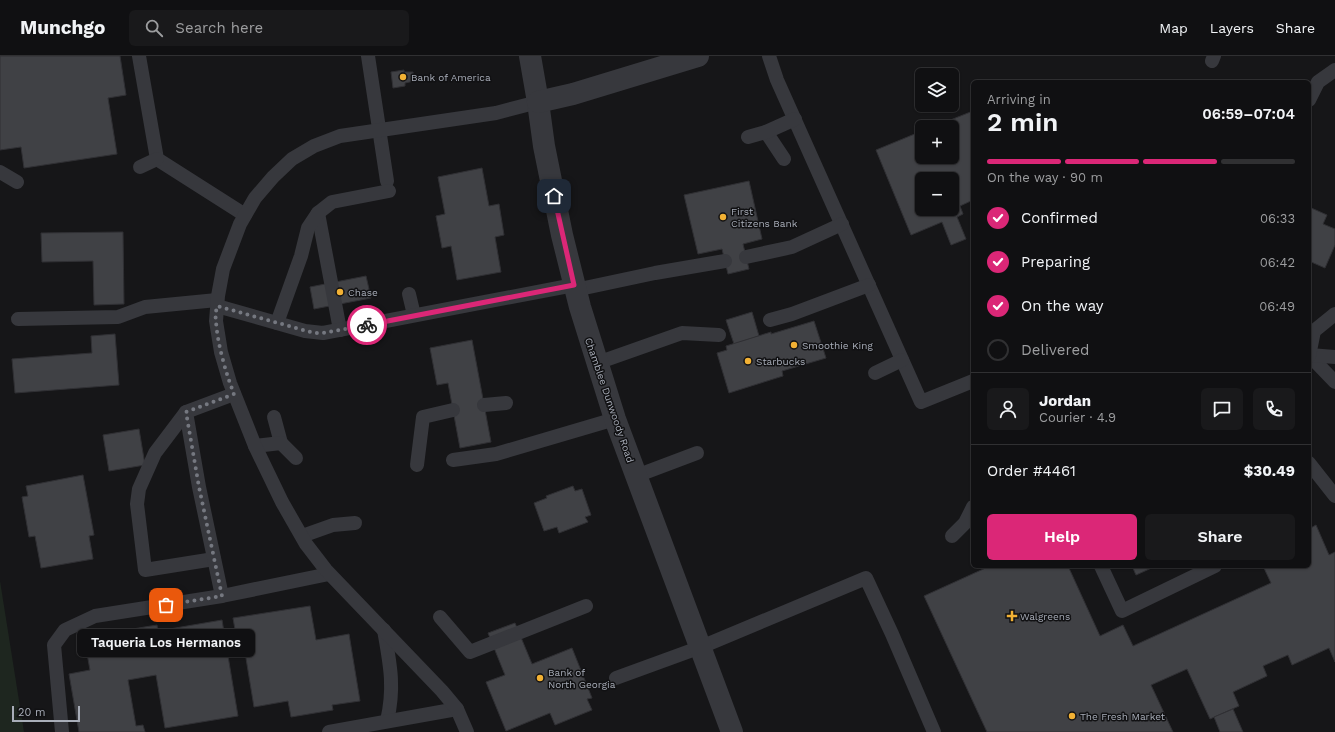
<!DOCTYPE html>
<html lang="en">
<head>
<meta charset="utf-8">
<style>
	:root { --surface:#101012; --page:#19191b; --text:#f1f3f6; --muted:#9c9d9f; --line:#303032; --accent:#db2777 }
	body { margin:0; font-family:"Work Sans",sans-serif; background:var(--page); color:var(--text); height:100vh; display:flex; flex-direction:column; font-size:15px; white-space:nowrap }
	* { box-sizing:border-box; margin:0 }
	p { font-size:13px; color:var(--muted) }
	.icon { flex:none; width:22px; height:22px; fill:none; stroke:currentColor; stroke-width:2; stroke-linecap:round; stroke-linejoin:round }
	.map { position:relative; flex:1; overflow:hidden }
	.drawer { position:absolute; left:971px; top:24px; width:340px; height:488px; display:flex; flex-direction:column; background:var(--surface); border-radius:6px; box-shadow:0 1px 3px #0004,0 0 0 1px var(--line) }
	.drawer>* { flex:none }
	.buttons { position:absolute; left:915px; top:12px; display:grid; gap:8px }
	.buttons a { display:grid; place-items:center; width:44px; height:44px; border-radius:6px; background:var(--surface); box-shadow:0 1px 3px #0004,0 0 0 1px var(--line); font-size:20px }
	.scale { position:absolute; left:12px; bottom:10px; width:68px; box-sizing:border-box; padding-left:4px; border:2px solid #a8adb8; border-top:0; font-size:11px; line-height:14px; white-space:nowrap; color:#a8adb8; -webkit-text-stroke:3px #111113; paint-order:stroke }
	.pin { position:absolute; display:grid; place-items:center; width:34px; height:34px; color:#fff; margin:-17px; border-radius:8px; box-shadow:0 2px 6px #0006 }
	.courier { position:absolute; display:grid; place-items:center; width:40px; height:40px; margin:-20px; border:3px solid #db2777; border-radius:50%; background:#fff; color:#222; box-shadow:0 1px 5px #0007 }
	.bubble { position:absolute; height:28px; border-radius:6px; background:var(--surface); box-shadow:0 1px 3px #0004,0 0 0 1px var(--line); font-size:13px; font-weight:600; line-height:28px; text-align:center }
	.headline em { font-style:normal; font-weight:600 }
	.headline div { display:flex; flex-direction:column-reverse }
	.headline { display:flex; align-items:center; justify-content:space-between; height:68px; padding:0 16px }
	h1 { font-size:26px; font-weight:600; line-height:30px }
	.bar { display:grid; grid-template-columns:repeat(4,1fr); gap:6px 4px; align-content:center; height:48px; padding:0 16px }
	.bar i { height:5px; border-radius:3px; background:var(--line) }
	.bar .active { background:var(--accent) }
	.bar p { grid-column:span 4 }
	.line { display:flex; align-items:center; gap:10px; padding:0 16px; border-top:1px solid var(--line) }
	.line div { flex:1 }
	.round { display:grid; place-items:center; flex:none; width:42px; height:42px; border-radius:6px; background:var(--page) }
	ol { padding:0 16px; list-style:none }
	li { display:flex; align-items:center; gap:12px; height:44px }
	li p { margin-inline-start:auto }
	li .icon { padding:4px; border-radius:50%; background:var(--accent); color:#fff; stroke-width:4 }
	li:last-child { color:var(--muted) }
	li i { width:22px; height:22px; border:2px solid var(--line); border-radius:50% }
	.action { display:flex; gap:8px; margin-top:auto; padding:8px 16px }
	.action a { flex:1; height:46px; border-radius:6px; background:var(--accent); color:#fff; font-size:16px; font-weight:600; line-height:46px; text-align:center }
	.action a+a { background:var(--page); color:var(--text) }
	header { display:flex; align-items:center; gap:24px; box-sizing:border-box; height:56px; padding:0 20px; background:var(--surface); border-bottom:1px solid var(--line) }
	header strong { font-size:19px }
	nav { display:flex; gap:22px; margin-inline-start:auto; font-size:14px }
	.search { width:280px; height:36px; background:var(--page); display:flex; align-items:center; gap:10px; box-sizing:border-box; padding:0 14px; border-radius:6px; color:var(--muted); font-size:15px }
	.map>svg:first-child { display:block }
	.green { fill:#1e261f }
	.building { fill:#404145; stroke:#303034; fill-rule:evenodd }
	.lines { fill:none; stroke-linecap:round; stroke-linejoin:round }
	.service { stroke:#37383d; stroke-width:14 }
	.tertiary { stroke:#37383d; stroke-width:22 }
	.done { stroke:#757880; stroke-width:4; stroke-dasharray:0 7.2 }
	.route { stroke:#db2777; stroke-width:5 }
	.poi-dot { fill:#f2b134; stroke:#111113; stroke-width:1.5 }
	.labels { text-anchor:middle; stroke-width:3; stroke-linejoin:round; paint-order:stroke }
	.poi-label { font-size:10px; fill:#a8adb8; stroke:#111113; text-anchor:start }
	.street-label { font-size:10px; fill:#a8adb8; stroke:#111113 }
</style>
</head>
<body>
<header>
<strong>Munchgo</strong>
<div class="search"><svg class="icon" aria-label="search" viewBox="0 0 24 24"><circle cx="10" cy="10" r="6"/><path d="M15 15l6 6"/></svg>Search here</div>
<nav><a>Map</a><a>Layers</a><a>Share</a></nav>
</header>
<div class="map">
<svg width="1335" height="676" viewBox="0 0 1335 676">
	<rect width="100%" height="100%" fill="#161618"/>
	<polygon class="green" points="0,525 24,676 0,676"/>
	<g class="building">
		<polygon points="0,0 120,0 126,39 108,42 117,98 24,112 21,91 0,94"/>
		<polygon points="404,14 404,16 413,16 414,25 405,27 405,30 393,32 391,16"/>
		<path d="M973,55V144L960,150L963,158L957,161L966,183L951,189L942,166L911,179L876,94L922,75V101H952V71H933ZM922,123H952V153H922Z"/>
		<polygon points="482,112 489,150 499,148 504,179 495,181 501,216 457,224 451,190 442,192 436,160 445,158 438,121"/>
		<polygon points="749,125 762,183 743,188 749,213 728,218 722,193 698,198 684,139"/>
		<polygon points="1309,151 1327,159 1323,168 1335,173 1335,189 1325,212 1309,205"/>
		<polygon points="123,176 124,248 94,249 93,205 42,206 41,177"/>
		<polygon points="366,220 371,242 314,253 310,231"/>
		<polygon points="752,256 759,280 734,288 726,264"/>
		<polygon points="814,265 826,302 782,315 783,320 729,337 717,297 727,294 726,290 771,276 771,278"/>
		<polygon points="115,278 119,329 15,337 12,303 92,297 91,280"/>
		<polygon points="472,284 491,386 460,392 448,327 437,329 430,292"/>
		<polygon points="139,373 145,409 109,415 103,379"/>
		<polygon points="83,419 94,479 89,480 93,503 41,512 35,480 29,481 22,441 28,440 26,430"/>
		<polygon points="573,430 575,435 582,433 591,459 585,461 588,466 559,477 557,471 544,475 534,447 547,442 546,440"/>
		<polygon points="1316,469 1329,499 1335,496 1335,606 1329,592 1292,609 1288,599 1263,610 1267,620 1233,636 1239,650 1210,663 1187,613 1151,629 1173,676 987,676 924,540 990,510 1068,510 1100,580 1123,569 1133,590 1271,527 1263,510 1309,510 1309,473"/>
		<polygon points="1132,510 1156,510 1136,519"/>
		<polygon points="310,550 316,584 349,578 360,645 332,649 333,654 291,661 288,645 254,651 243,584 237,585 233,562"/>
		<polygon points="222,564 238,660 165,672 156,619 128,624 136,670 143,669 145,676 79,676 69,618 90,614 84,581 157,569 158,575"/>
		<polygon points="515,567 532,608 572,592 592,642 587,643 592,654 555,669 550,657 506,675 486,626 505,619 488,577"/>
		<polygon points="1233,653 1243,676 1220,676 1214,661"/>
	</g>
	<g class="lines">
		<g class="service">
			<polyline points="139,0 157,103 245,159"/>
			<polyline points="368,0 387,125"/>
			<polyline points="769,0 777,24 921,346 973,325"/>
			<polyline points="1212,5 1214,0"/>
			<polyline points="1309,44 1318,26 1335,14"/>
			<polyline points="766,76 784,103"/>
			<polyline points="748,81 766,76 795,63"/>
			<polyline points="140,111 157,103"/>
			<polyline points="0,116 17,126"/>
			<polyline points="318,157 340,274"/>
			<polyline points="746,201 792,191 842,168"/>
			<polyline points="575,234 655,217 725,205"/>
			<polyline points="409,238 414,259"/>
			<polyline points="217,250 305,275 323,277 574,229"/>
			<polyline points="18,263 118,261 145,251 217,244"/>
			<polyline points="770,264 792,258 869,229"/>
			<polyline points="277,267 301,200 308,172 318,157 332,146 389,135"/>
			<polyline points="1309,299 1335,326"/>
			<polyline points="1310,299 1335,301"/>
			<polyline points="1309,300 1314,275 1335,258"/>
			<polyline points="597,307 682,277 719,279"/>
			<polyline points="875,317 902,304"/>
			<polyline points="484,349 506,347"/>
			<polyline points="186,356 155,397 139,433 137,448 145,514 214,503"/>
			<polyline points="274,361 281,387"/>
			<polyline points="255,390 281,387 296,402"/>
			<polyline points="453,404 496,398 615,363"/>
			<polyline points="1309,407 1335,440"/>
			<polyline points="417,409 423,361 453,354"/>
			<polyline points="636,420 697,397"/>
			<polyline points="302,480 333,469 355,467"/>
			<polyline points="952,480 965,467 973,451"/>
			<polyline points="1101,510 1122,555 1215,510"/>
			<polyline points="222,540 199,431 186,356 234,338"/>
			<polyline points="440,561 470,596 586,550"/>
			<path d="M384,574C390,608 395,631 387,665"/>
			<polyline points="616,622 701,591 866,522 892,578 934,676"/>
			<polyline points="62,676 54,589 65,574 95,560 222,540 329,518"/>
			<polyline points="329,676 457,653"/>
			<polyline points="467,676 457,653 442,635 326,514 306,488 282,446 255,390 230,327 221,296 216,265 218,240 223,213 240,168 255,142 273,121 292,103 314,90 340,80 496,57 538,46"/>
		</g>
		<g class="tertiary">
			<polyline points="530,0 538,46 544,90 562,179 580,251 615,363 732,676"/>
			<polyline points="538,46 573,38 698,0"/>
		</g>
	</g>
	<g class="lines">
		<path class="done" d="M166,549L222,540L199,431L186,356L234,338C226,318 217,286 216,265C215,260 216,255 217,250L314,277H323L367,269"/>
		<polyline class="route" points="367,269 574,229 554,140"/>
	</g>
	<g class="poi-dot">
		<circle cx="403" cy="21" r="4"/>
		<circle cx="723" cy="161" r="4"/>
		<circle cx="340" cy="236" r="4"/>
		<circle cx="794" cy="289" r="4"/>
		<circle cx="748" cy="305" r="4"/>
		<path d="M1010 554h4v4h4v4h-4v4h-4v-4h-4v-4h4z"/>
		<circle cx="540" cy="622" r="4"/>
		<circle cx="1072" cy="660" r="4"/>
	</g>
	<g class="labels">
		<g class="poi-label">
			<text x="411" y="25">Bank of America</text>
			<text x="731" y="159">First<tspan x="731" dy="12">Citizens Bank</tspan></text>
			<text x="348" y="240">Chase</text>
			<text x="802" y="293">Smoothie King</text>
			<text x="756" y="309">Starbucks</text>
			<text x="1020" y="564">Walgreens</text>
			<text x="548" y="620">Bank of<tspan x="548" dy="12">North Georgia</tspan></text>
			<text x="1080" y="664">The Fresh Market</text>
		</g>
		<g class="street-label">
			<text transform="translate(610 344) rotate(71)" y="4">Chamblee Dunwoody Road</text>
		</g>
	</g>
</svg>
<div class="buttons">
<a><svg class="icon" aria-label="layers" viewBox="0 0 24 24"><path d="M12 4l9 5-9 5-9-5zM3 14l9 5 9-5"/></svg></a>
<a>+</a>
<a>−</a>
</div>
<div class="scale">20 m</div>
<div class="pin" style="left:166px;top:549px;background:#ea580c"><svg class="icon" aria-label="bag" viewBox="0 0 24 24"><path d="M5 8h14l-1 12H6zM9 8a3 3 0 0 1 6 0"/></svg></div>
<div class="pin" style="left:554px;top:140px;background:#1f2937"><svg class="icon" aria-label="home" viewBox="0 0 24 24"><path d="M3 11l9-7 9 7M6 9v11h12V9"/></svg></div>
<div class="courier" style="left:367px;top:269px"><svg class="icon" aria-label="bike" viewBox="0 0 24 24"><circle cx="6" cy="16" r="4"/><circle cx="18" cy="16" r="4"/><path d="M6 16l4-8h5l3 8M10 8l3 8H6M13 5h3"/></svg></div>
<div class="bubble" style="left:77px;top:573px;width:178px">Taqueria Los Hermanos</div>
<section class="drawer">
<div class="headline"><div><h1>2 min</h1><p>Arriving in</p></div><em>06:59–07:04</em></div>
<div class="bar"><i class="active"></i><i class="active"></i><i class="active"></i><i></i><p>On the way · 90 m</p></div>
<ol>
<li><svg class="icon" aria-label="check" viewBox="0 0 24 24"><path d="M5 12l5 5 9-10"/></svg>Confirmed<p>06:33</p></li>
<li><svg class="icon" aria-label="check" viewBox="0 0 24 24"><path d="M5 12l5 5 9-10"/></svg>Preparing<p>06:42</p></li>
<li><svg class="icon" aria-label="check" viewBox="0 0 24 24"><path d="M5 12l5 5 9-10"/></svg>On the way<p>06:49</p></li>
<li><i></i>Delivered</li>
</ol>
<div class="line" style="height:72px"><a class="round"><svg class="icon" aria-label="person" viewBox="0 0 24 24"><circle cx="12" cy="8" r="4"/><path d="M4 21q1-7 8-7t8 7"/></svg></a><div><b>Jordan</b><p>Courier · 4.9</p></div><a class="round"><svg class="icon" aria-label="chat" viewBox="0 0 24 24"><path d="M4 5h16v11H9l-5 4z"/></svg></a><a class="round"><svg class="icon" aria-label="phone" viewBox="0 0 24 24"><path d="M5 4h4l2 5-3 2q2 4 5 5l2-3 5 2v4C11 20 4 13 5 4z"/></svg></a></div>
<div class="line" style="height:52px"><div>Order #4461</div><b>$30.49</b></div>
<div class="action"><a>Help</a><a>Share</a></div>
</section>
</div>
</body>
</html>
